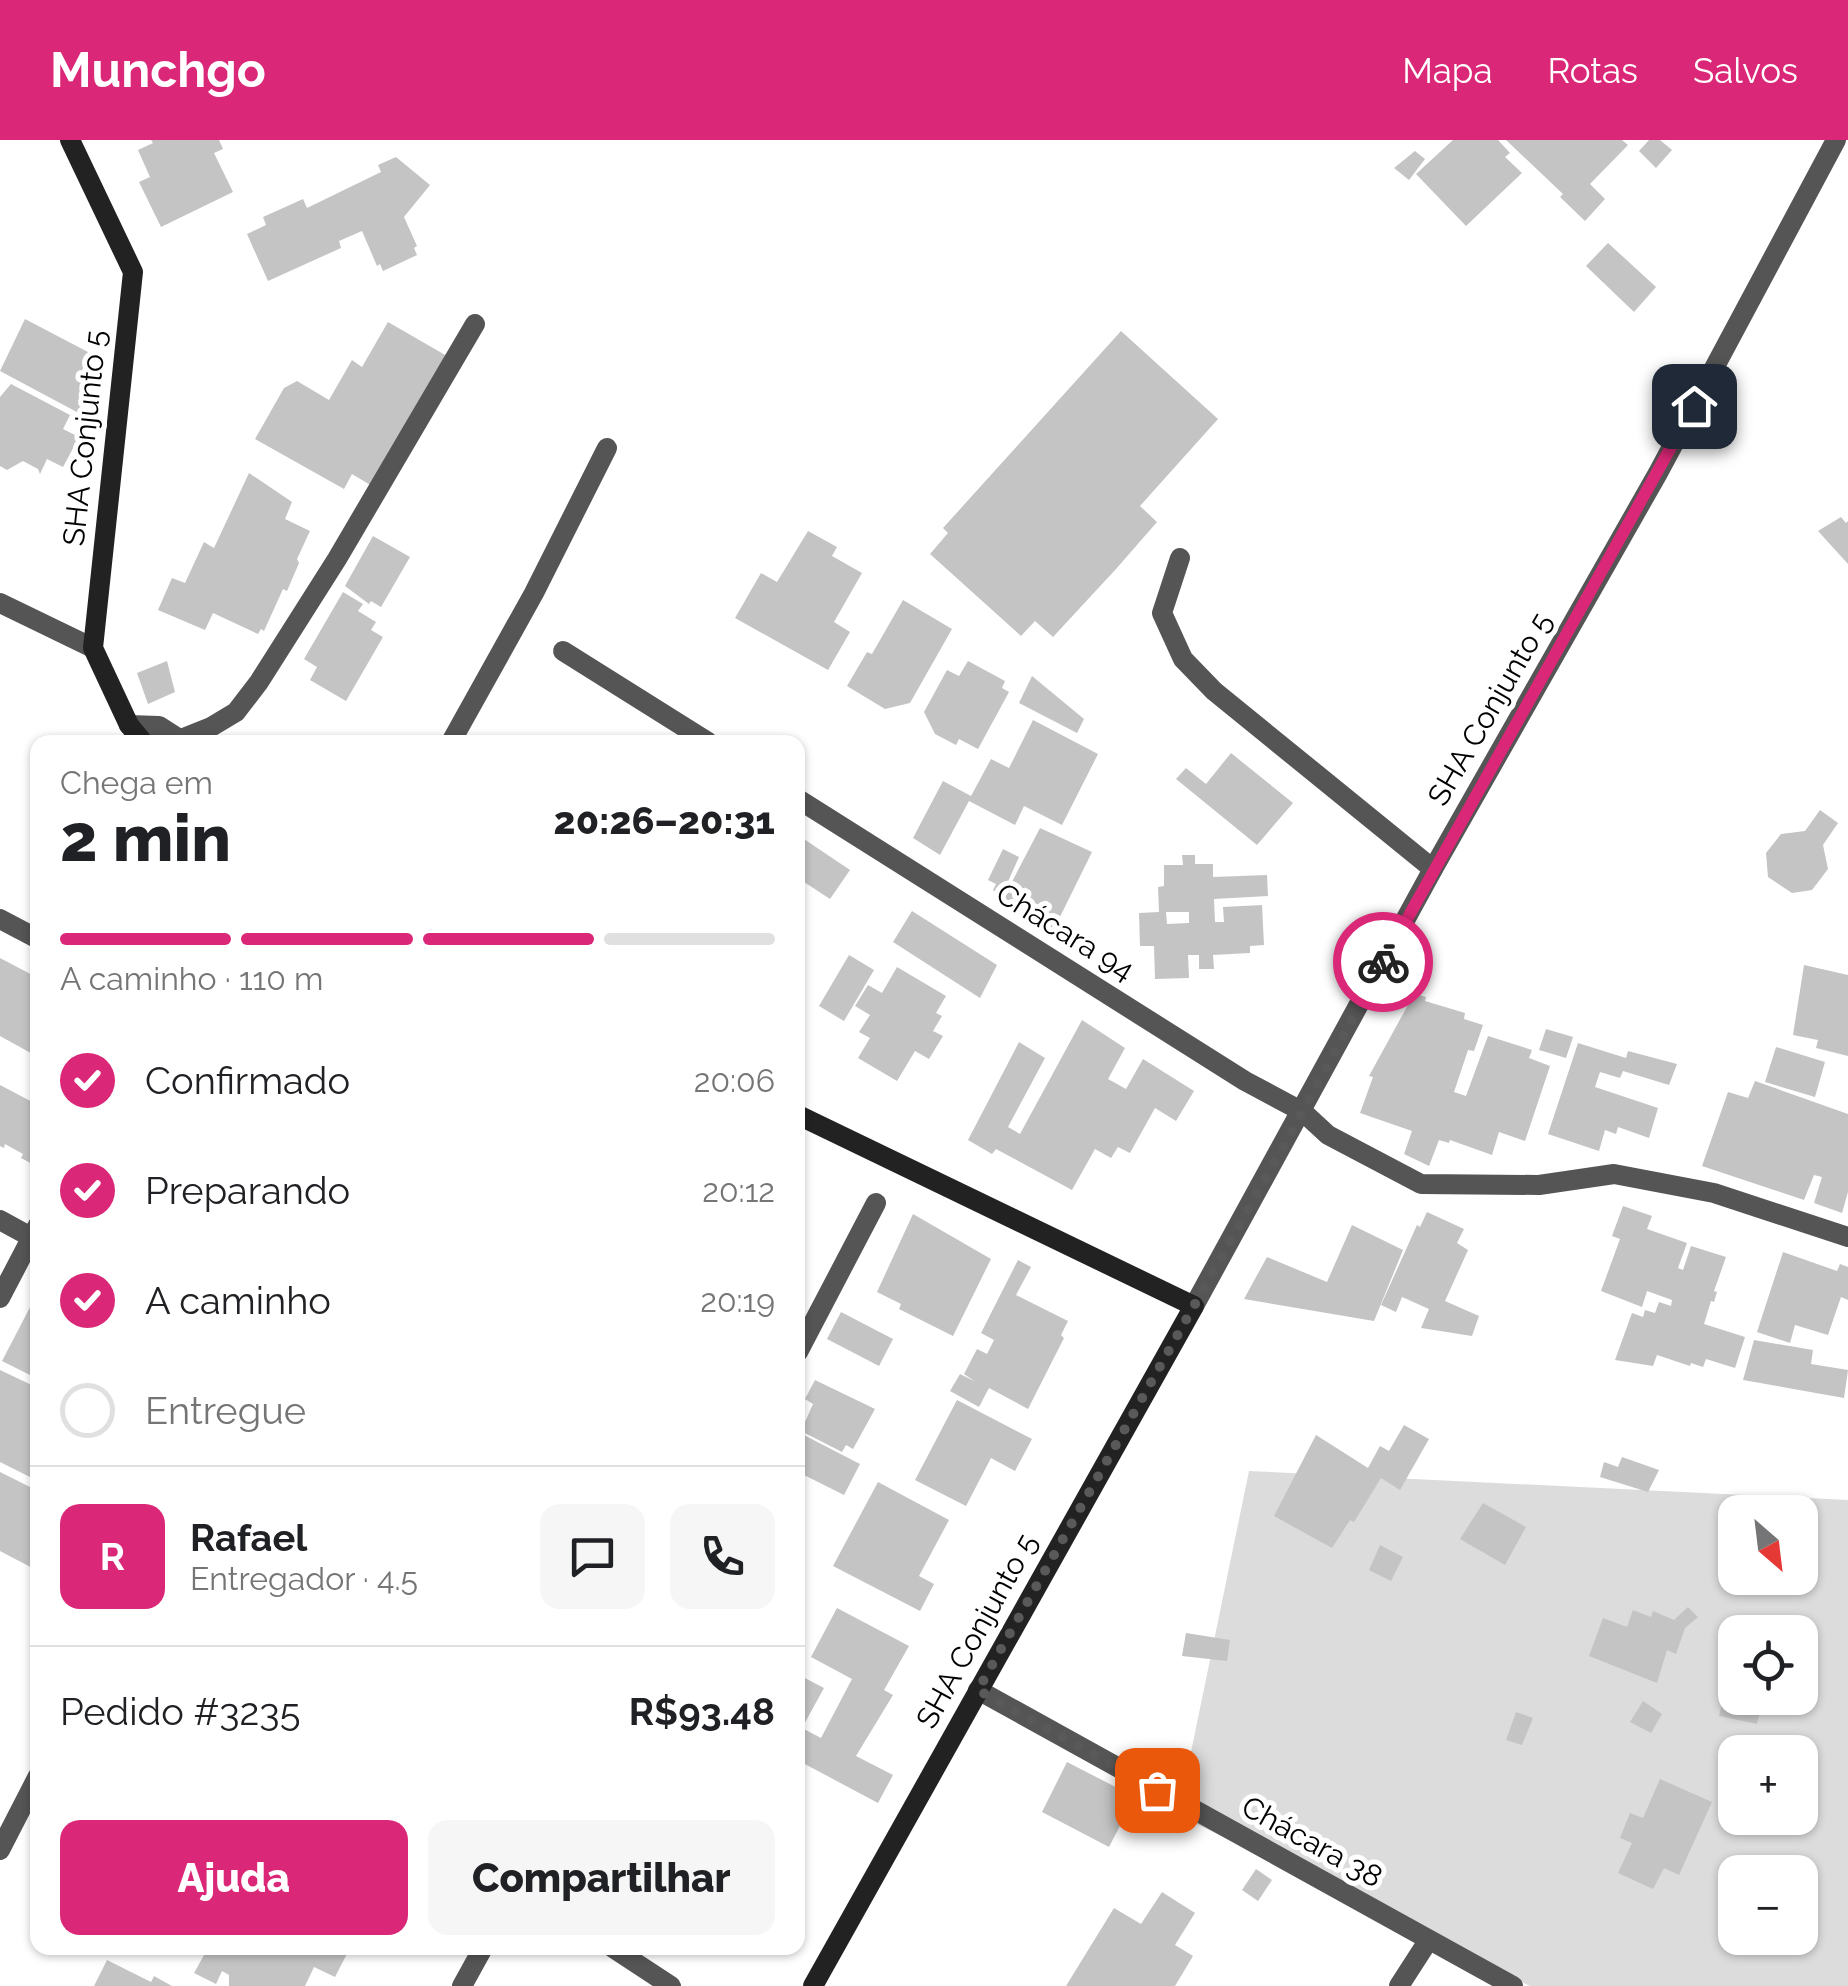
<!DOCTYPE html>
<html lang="pt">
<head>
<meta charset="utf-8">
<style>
	:root { --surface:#fff; --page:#f6f6f6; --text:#202124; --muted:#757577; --line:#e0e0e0; --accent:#db2777 }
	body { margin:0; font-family:Raleway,sans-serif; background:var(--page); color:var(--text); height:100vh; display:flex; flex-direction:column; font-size:38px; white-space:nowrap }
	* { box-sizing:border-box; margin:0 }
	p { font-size:32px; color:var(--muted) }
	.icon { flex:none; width:55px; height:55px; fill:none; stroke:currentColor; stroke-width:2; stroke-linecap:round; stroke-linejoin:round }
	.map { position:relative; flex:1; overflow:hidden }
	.details { position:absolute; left:30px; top:595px; width:775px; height:1220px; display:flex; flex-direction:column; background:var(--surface); border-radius:20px; box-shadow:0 2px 8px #0004 }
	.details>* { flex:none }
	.needle { width:65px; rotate:152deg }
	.controls { position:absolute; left:1718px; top:1355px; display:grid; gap:20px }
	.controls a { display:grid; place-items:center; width:100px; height:100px; border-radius:20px; background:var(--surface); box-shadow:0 2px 8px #0004; font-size:50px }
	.pin { position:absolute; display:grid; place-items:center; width:85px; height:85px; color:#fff; margin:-42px; border-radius:20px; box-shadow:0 5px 15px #0006 }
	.courier { position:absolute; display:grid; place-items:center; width:100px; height:100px; margin:-50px; border:8px solid #db2777; border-radius:50%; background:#fff; color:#222; box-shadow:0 2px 12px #0007 }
	.overview em { font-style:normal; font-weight:800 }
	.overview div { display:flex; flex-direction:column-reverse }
	.overview { display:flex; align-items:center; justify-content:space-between; height:170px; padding:0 30px }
	h1 { font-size:65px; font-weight:800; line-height:75px }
	.bar { display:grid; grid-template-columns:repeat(4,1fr); gap:15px 10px; align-content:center; height:120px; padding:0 30px }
	.bar i { height:12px; border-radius:8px; background:var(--line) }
	.bar .current { background:var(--accent) }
	.bar p { grid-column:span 4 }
	.line { display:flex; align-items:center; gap:25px; padding:0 30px; border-top:2px solid var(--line) }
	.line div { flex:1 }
	.round { display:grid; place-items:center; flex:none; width:105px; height:105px; border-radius:20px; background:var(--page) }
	ol { padding:0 30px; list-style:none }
	li { display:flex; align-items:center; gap:30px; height:110px }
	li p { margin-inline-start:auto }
	li .icon { padding:10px; border-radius:50%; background:var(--accent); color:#fff; stroke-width:4 }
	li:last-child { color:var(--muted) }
	li i { width:55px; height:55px; border:5px solid var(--line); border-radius:50% }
	.cta { display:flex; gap:20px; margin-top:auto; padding:20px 30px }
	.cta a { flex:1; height:115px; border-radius:20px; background:var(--accent); color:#fff; font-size:40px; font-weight:800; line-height:115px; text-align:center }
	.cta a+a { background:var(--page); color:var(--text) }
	header { display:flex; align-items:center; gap:60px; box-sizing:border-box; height:140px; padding:0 50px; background:var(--accent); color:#fff }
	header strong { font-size:48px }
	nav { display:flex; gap:55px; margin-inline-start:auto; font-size:35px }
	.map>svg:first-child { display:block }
	.green { fill:#dcdcdc; fill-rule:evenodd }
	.building { fill:#c4c4c4; fill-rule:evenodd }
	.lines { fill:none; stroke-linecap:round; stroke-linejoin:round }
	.street { stroke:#555; stroke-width:20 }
	.secondary { stroke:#222; stroke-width:20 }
	.done { stroke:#595959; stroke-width:10; stroke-dasharray:0 18 }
	.route { stroke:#db2777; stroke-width:12 }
	.labels { text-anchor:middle; stroke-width:10; stroke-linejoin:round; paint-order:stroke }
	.street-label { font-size:30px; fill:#000; stroke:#fff }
</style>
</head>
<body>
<header>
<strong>Munchgo</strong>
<nav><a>Mapa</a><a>Rotas</a><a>Salvos</a></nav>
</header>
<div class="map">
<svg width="1848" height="1846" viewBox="0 0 1848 1846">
	<rect width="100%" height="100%" fill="#fff"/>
	<path class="green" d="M1249,1331L1848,1360V1846H1530L1178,1675ZM1735,1372H1800V1438H1735ZM1735,1492H1800V1558H1735ZM1735,1612H1800V1678H1735ZM1735,1732H1800V1798H1735Z"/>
	<g class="building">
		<polygon points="151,0 219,0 223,9 214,13 233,52 161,87 139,42 150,37 138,10 153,3"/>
		<polygon points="1453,0 1498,0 1510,13 1505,17 1522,33 1466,86 1416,34"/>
		<polygon points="1506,0 1622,0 1628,5 1590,44 1605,59 1585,81 1560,57 1563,54"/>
		<polygon points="1649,0 1660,0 1672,10 1656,28 1639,11"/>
		<polygon points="1415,11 1425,19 1409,40 1394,28"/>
		<polygon points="396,17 430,45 404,77 417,106 414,108 417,115 383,131 380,124 377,126 362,91 339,101 341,108 268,141 247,94 266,85 263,77 303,59 307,68 381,32 378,25"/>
		<polygon points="1608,103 1656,147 1634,172 1586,126"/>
		<polygon points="25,179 88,212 87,249 91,250 88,278 0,231"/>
		<polygon points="388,182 447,216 372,346 352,334 344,349 255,299 284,248 297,241 329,260 352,220 362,227"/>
		<polygon points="1121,191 1218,279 1140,366 1157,382 1116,429 1053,497 1035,481 1021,496 930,414 948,393 943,388"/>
		<polygon points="11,244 70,275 63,289 79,297 63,327 47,319 40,334 38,329 23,321 7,330 0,326 0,257"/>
		<polygon points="249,333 292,362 285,379 310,391 297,419 299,423 287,451 283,449 264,491 261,489 258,494 213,473 205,490 158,470 172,438 185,443 204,402 214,408"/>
		<polygon points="1841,377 1846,383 1848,381 1848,424 1818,391"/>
		<polygon points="808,391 837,407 832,416 862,433 834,482 850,492 828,530 735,478 761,433 777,442"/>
		<polygon points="373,396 410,417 381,467 371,461 369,464 345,446"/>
		<polygon points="343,452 363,464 358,471 376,482 371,490 383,497 346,561 310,540 317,527 304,519"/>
		<polygon points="903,460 952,489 910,563 885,569 847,546 867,512 872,514"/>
		<polygon points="167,521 175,552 148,564 137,533"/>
		<polygon points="968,521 1005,541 1002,548 1009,552 978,609 959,599 956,605 935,594 924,572 947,530 959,536"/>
		<polygon points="1032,536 1084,579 1077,593 1019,563"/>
		<polygon points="1033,580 1098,614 1062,685 1024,666 1015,685 969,661 940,715 913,698 943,641 971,656 991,619 1009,628"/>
		<polygon points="1231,613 1293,663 1257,705 1176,639 1186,628 1206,644"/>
		<polygon points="1820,670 1838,683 1823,705 1828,729 1812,750 1792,753 1768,737 1766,713 1781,694 1805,691"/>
		<polygon points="1040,688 1092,712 1053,791 1003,759"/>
		<polygon points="798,695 850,730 830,759 798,738"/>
		<polygon points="1003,709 1019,717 1001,757 993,750 996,744 988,740"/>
		<path d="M1182,715H1195V724H1213V737L1267,735L1268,756L1214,759L1215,782H1224L1223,767L1262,765L1264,805L1250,806V813L1213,815L1214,829H1199V815H1188L1189,838L1155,839L1154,806H1140L1139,773L1159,772L1158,747L1164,746V725H1183ZM1166,772H1189V783L1167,784Z"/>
		<polygon points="912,771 997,825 980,858 893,802"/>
		<polygon points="849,815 874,830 844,881 819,866"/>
		<polygon points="0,818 38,838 38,917 0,896"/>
		<polygon points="1804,825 1848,835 1848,916 1816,908 1818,900 1793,895"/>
		<polygon points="897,827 946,856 936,873 942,876 933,891 943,896 929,919 915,911 897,941 858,918 870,898 859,892 870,875 855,866 868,845 882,853"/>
		<polygon points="1414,854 1426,857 1425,861 1465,873 1464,879 1483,885 1474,911 1468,910 1454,952 1466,956 1488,896 1532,910 1529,918 1550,926 1525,1001 1499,992 1492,1015 1450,1000 1449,1003 1439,1000 1429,1026 1404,1014 1412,991 1360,973 1373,937 1369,936"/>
		<polygon points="1082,880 1125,908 1108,939 1126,949 1143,919 1194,951 1176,981 1155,968 1130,1013 1118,1007 1111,1018 1095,1009 1072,1050 996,1009 992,1014 968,1000 1019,902 1045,918 1008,987 1020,994"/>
		<polygon points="1546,889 1573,897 1566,918 1539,910"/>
		<polygon points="1578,903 1626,918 1628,911 1677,924 1669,945 1623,931 1620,938 1600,932 1595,947 1658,968 1649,998 1618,987 1616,994 1605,990 1599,1011 1548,994"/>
		<polygon points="1776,907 1825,922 1815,957 1765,942"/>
		<polygon points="1755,941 1848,974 1848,1052 1842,1073 1814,1063 1822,1037 1814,1035 1804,1060 1702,1026 1728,952 1748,958"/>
		<polygon points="0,945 38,965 38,1027 21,1018 23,1014 5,1004 4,1008 0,1006"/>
		<polygon points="1623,1066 1652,1076 1647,1089 1687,1103 1678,1128 1683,1130 1691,1106 1726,1117 1714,1151 1717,1152 1714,1162 1711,1161 1704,1184 1745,1197 1735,1228 1706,1219 1703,1227 1691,1223 1690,1226 1657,1215 1653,1226 1615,1220 1632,1173 1643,1177 1645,1170 1655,1173 1659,1162 1671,1166 1672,1160 1647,1151 1642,1167 1601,1151 1620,1099 1612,1096"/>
		<polygon points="1427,1072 1464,1089 1457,1103 1468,1110 1445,1161 1479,1176 1472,1196 1421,1188 1429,1169 1402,1157 1396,1172 1381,1165 1417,1085 1420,1087"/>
		<polygon points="913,1074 991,1119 953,1196 899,1169 901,1164 877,1152"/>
		<polygon points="1352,1085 1403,1110 1374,1181 1244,1159 1267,1117 1327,1142"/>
		<polygon points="1783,1112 1837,1131 1840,1124 1848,1127 1848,1160 1841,1157 1828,1195 1795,1185 1790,1203 1757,1192"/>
		<polygon points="1018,1120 1031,1127 1016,1155 1068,1181 1061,1195 1064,1198 1028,1269 989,1248 979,1267 950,1251 960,1234 974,1241 964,1234 977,1209 987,1214 994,1200 981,1193"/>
		<polygon points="38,1152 38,1239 2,1221"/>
		<polygon points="841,1172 893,1199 879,1226 827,1199"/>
		<polygon points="1754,1200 1813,1210 1811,1224 1848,1230 1844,1258 1743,1240"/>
		<polygon points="0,1230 38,1248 38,1341 0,1322"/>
		<polygon points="815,1240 875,1269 853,1309 846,1305 842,1312 801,1291 813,1264 805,1259"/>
		<polygon points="957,1260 1032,1299 1015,1331 991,1318 966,1366 915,1340"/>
		<polygon points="1404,1285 1429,1299 1400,1350 1381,1338 1354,1382 1350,1380 1332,1408 1274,1376 1316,1295 1368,1328 1380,1306 1389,1311"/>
		<polygon points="798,1292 860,1324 844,1355 798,1332"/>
		<polygon points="1622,1317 1659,1330 1648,1352 1600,1337 1604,1322 1618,1327"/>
		<polygon points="0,1332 38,1351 38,1431 0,1411"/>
		<polygon points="878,1342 949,1380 919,1436 934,1444 920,1471 833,1426"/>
		<polygon points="1483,1363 1526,1387 1505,1425 1460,1399"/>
		<polygon points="1380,1405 1403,1417 1391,1441 1369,1430"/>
		<polygon points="1688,1467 1698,1477 1685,1488 1676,1514 1667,1510 1657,1543 1589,1516 1603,1478 1627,1487 1633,1470 1651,1477 1653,1471 1674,1480"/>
		<polygon points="837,1468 909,1506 884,1550 893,1555 856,1616 893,1635 878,1663 801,1622 798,1628 798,1541 801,1536 824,1548 802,1588 821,1598 852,1539 811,1517"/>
		<polygon points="1186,1493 1230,1500 1227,1521 1182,1516"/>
		<polygon points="1733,1518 1735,1558 1763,1558 1757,1584 1719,1576"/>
		<polygon points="1643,1561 1662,1574 1651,1593 1630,1582"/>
		<polygon points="1516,1572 1533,1578 1522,1605 1506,1600"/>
		<polygon points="1067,1622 1135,1657 1109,1707 1042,1672"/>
		<polygon points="1660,1639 1712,1662 1679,1735 1664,1728 1653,1749 1618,1733 1632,1703 1620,1698 1630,1673 1643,1678"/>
		<polygon points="1256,1729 1272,1740 1258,1761 1242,1750"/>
		<polygon points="1162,1752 1195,1773 1175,1805 1193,1816 1175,1846 1066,1846 1114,1768 1141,1784"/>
		<polygon points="208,1808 350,1808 335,1837 314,1827 305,1846 229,1846 229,1835 222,1831 216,1844 194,1833"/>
		<polygon points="107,1820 151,1842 154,1836 172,1846 94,1846"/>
	</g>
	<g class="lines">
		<g class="street">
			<polyline points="1180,418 1162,473 1183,519 1214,551 1433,729"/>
			<polyline points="0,463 93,508"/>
			<polyline points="563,511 708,602"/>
			<polyline points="129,585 159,586 184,602"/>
			<polyline points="181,599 211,587 236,572 259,542 337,419 475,184"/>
			<polyline points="451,602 534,453 607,308"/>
			<polyline points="798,659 1245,941 1303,972 1328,995 1421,1044 1539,1045 1614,1034 1714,1053 1848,1097"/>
			<polyline points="0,779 38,799"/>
			<polyline points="0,1080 31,1097"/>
			<polyline points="0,1158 38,1085"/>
			<polyline points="1194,1166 1433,729 1658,333 1836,0"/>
			<polyline points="798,1212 876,1063"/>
			<polyline points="978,1550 1513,1846"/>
			<polyline points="0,1710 38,1636"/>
			<polyline points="613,1808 671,1846"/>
			<polyline points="462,1846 483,1808"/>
			<polyline points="1399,1846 1428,1801"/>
		</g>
		<g class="secondary">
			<polyline points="70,0 133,132 93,508 129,585 143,602"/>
			<polyline points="798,975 1194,1166 813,1846"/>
		</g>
	</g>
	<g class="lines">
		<polyline class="done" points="1157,1650 978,1550 1285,1004 1383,822"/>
		<polyline class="route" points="1383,822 1694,266"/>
	</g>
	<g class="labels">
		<g class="street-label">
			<text transform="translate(85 298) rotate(-84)" y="10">SHA Conjunto 5</text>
			<text transform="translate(1490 569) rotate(-60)" y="10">SHA Conjunto 5</text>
			<text transform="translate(1065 792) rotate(32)" y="10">Chácara 94</text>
			<text transform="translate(977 1491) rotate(-61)" y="10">SHA Conjunto 5</text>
			<text transform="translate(1312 1702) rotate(29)" y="10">Chácara 38</text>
		</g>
	</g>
</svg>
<div class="controls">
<a><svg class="needle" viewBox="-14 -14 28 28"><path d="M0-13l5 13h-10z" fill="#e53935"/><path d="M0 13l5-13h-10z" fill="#757577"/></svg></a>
<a><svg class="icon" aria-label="locate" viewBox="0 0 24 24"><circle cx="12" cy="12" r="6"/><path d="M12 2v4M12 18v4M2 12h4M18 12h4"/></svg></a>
<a>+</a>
<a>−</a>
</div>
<div class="pin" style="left:1157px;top:1650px;background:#ea580c"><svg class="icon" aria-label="bag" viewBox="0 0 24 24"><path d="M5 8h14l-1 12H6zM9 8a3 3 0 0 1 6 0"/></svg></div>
<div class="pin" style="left:1694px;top:266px;background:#1f2937"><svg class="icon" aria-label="home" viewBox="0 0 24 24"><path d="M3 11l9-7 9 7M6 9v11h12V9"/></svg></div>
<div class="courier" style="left:1383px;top:822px"><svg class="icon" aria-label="bike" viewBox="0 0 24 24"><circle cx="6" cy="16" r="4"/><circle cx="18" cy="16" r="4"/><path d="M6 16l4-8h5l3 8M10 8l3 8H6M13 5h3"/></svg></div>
<section class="details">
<div class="overview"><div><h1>2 min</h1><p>Chega em</p></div><em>20:26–20:31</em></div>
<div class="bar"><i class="current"></i><i class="current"></i><i class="current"></i><i></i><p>A caminho · 110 m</p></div>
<ol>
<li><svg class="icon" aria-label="check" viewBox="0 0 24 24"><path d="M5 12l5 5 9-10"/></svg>Confirmado<p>20:06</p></li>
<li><svg class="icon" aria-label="check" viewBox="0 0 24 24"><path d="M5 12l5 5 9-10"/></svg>Preparando<p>20:12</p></li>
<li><svg class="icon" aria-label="check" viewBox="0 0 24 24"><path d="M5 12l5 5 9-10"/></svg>A caminho<p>20:19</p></li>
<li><i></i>Entregue</li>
</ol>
<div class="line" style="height:180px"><b class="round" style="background:var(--accent);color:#fff">R</b><div><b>Rafael</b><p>Entregador · 4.5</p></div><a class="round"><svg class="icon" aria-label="chat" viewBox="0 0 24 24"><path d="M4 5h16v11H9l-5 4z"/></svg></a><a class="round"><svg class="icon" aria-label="phone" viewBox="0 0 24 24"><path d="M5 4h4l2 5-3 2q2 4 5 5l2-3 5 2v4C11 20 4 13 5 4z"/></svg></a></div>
<div class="line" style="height:130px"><div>Pedido #3235</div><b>R$93.48</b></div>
<div class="cta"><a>Ajuda</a><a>Compartilhar</a></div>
</section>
</div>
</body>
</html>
